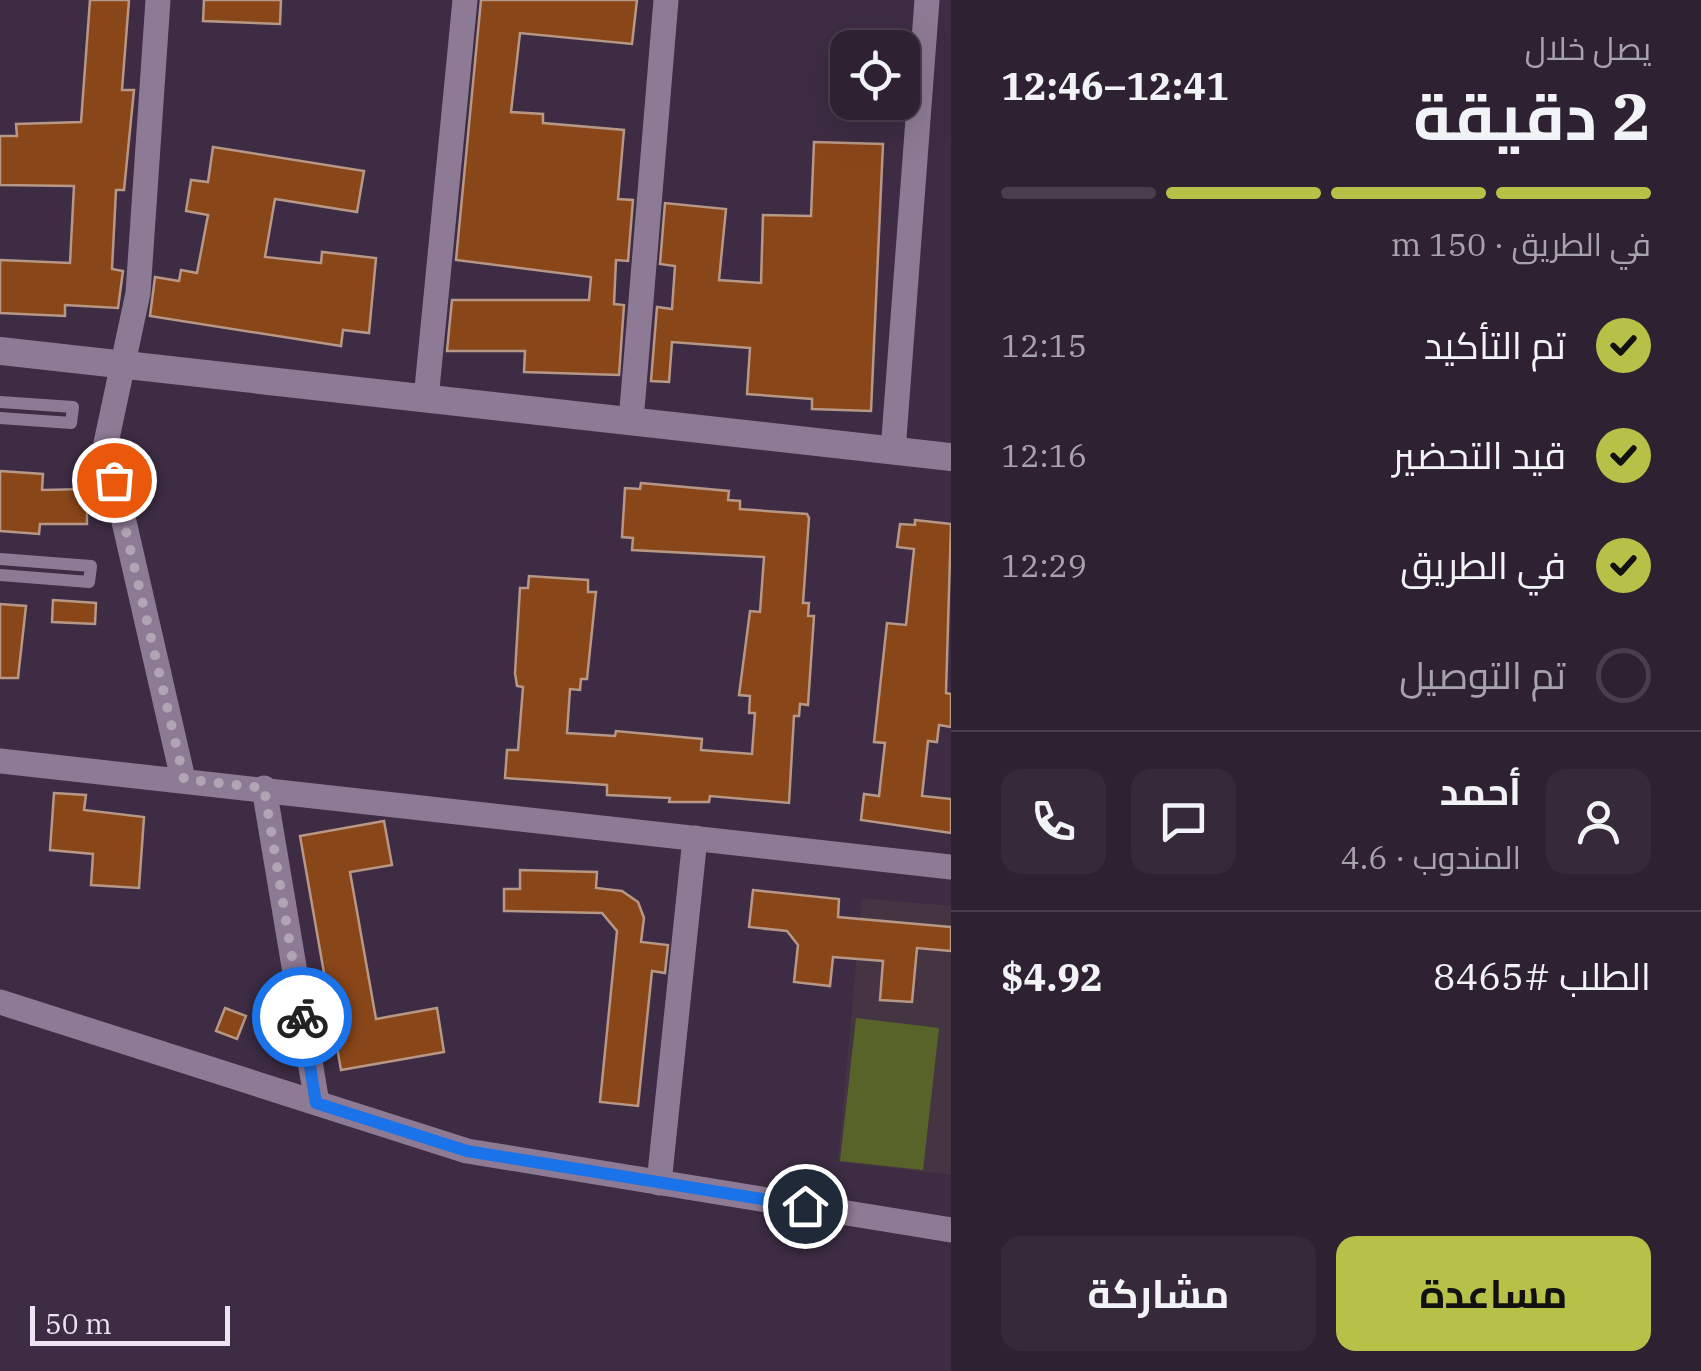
<!DOCTYPE html>
<html lang="ar">
<head>
<meta charset="utf-8">
<style>
	:root { --surface:#2e2132; --page:#36293a; --text:#f1f3f6; --muted:#a7a3ac; --line:#493e4d; --accent:#b8c147 }
	body { margin:0; font-family:"IBM Plex Serif",Cairo,serif; background:var(--page); color:var(--text); direction:rtl; height:100vh; display:flex; flex-direction:column; font-size:38px; white-space:nowrap }
	* { box-sizing:border-box; margin:0 }
	p { font-size:32px; color:var(--muted) }
	.icon { flex:none; width:55px; height:55px; fill:none; stroke:currentColor; stroke-width:2; stroke-linecap:round; stroke-linejoin:round }
	.map { position:relative; flex:1; overflow:hidden; direction:ltr }
	.side { display:flex; flex-direction:column; background:var(--surface); width:750px }
	.side>* { flex:none }
	.buttons { position:absolute; left:830px; top:30px; display:grid; gap:20px }
	.buttons a { display:grid; place-items:center; width:90px; height:90px; border-radius:20px; background:var(--surface); box-shadow:0 10px 40px #0002,0 0 0 2px var(--line); font-size:50px }
	.scale { position:absolute; left:30px; bottom:25px; width:200px; box-sizing:border-box; padding-left:10px; border:5px solid #efe4f3; border-top:0; font-size:28px; line-height:35px; white-space:nowrap; color:#efe4f3; -webkit-text-stroke:8px #3d2c43; paint-order:stroke }
	.pin { position:absolute; display:grid; place-items:center; width:85px; height:85px; color:#fff; margin:-42px; border:5px solid #fff; border-radius:50%; box-shadow:0 2px 10px #0007 }
	.courier { position:absolute; display:grid; place-items:center; width:100px; height:100px; margin:-50px; border:8px solid #1a73e8; border-radius:50%; background:#fff; color:#222; box-shadow:0 2px 12px #0007 }
	.overview em { font-style:normal; font-weight:700 }
	.overview div { display:flex; flex-direction:column-reverse }
	.overview { display:flex; align-items:center; justify-content:space-between; height:170px; padding:0 50px }
	h1 { font-size:65px; font-weight:700; line-height:75px }
	.bar { display:grid; grid-template-columns:repeat(4,1fr); gap:15px 10px; align-content:center; height:120px; padding:0 50px }
	.bar i { height:12px; border-radius:8px; background:var(--line) }
	.bar .selected { background:var(--accent) }
	.bar p { grid-column:span 4 }
	.line { display:flex; align-items:center; gap:25px; padding:0 50px; border-top:2px solid var(--line) }
	.line div { flex:1 }
	.round { display:grid; place-items:center; flex:none; width:105px; height:105px; border-radius:20px; background:var(--page) }
	ol { padding:0 50px; list-style:none }
	li { display:flex; align-items:center; gap:30px; height:110px }
	li p { margin-inline-start:auto }
	li .icon { padding:10px; border-radius:50%; background:var(--accent); color:#111; stroke-width:4 }
	li:last-child { color:var(--muted) }
	li i { width:55px; height:55px; border:5px solid var(--line); border-radius:50% }
	.button { display:flex; gap:20px; margin-top:auto; padding:20px 50px }
	.button a { flex:1; height:115px; border-radius:20px; background:var(--accent); color:#111; font-size:40px; font-weight:700; line-height:115px; text-align:center }
	.button a+a { background:var(--page); color:var(--text) }
	main { display:flex; flex:1; min-height:0 }
	.map>svg:first-child { display:block }
	.education { fill:#453542 }
	.green { fill:#58632a }
	.building { fill:#894619; stroke:#b79886; stroke-width:2.5 }
	.lines { fill:none; stroke-linecap:round; stroke-linejoin:round }
	.service { stroke:#8d7a94; stroke-width:12 }
	.minor { stroke:#8d7a94; stroke-width:25 }
	.tertiary { stroke:#8d7a94; stroke-width:28 }
	.done { stroke:#b1a4b5; stroke-width:10; stroke-dasharray:0 18 }
	.route { stroke:#1a73e8; stroke-width:12 }
</style>
</head>
<body>
<main>
<section class="side">
<div class="overview"><div><h1>2 دقيقة</h1><p>يصل خلال</p></div><em>12:41–12:46</em></div>
<div class="bar"><i class="selected"></i><i class="selected"></i><i class="selected"></i><i></i><p>في الطريق · 150 m</p></div>
<ol>
<li><svg class="icon" aria-label="check" viewBox="0 0 24 24"><path d="M5 12l5 5 9-10"/></svg>تم التأكيد<p>12:15</p></li>
<li><svg class="icon" aria-label="check" viewBox="0 0 24 24"><path d="M5 12l5 5 9-10"/></svg>قيد التحضير<p>12:16</p></li>
<li><svg class="icon" aria-label="check" viewBox="0 0 24 24"><path d="M5 12l5 5 9-10"/></svg>في الطريق<p>12:29</p></li>
<li><i></i>تم التوصيل</li>
</ol>
<div class="line" style="height:180px"><a class="round"><svg class="icon" aria-label="person" viewBox="0 0 24 24"><circle cx="12" cy="8" r="4"/><path d="M4 21q1-7 8-7t8 7"/></svg></a><div><b>أحمد</b><p>المندوب · 4.6</p></div><a class="round"><svg class="icon" aria-label="chat" viewBox="0 0 24 24"><path d="M4 5h16v11H9l-5 4z"/></svg></a><a class="round"><svg class="icon" aria-label="phone" viewBox="0 0 24 24"><path d="M5 4h4l2 5-3 2q2 4 5 5l2-3 5 2v4C11 20 4 13 5 4z"/></svg></a></div>
<div class="line" style="height:130px"><div>الطلب #8465</div><b>$4.92</b></div>
<div class="button"><a>مساعدة</a><a>مشاركة</a></div>
</section>
<div class="map">
<svg width="951" height="1371" viewBox="0 0 951 1371">
	<rect width="100%" height="100%" fill="#3d2c43"/>
	<polygon class="education" points="862,898 951,906 951,1175 838,1162"/>
	<polygon class="green" points="856,1018 939,1028 923,1170 840,1161"/>
	<g class="building">
		<polygon points="90,0 129,0 122,90 134,90 124,190 116,190 112,269 123,271 118,308 65,305 65,316 0,313 0,260 70,263 74,186 0,185 0,136 17,136 16,124 81,122"/>
		<polygon points="204,0 281,0 280,24 203,21"/>
		<polygon points="481,0 637,0 632,44 520,33 511,112 543,114 543,123 624,130 618,199 633,200 628,261 616,260 614,304 624,305 619,375 524,372 525,351 447,351 452,300 589,300 591,277 456,260"/>
		<polygon points="814,142 883,144 871,411 812,409 812,399 747,394 750,348 672,342 669,382 651,381 657,307 672,309 675,266 660,264 665,203 726,209 719,280 761,283 763,215 811,216"/>
		<polygon points="213,147 364,171 357,212 275,199 265,257 321,263 322,252 376,258 369,333 343,330 341,346 150,316 155,277 179,281 181,270 197,273 208,215 186,211 191,180 208,182"/>
		<polygon points="0,471 43,474 42,490 87,489 87,524 40,524 39,534 0,531"/>
		<polygon points="641,483 729,491 728,500 740,501 740,509 807,514 809,518 803,603 809,603 808,616 814,616 808,705 800,704 799,716 794,716 789,803 710,796 709,802 669,802 670,798 607,795 607,785 505,778 507,750 518,750 523,687 517,686 515,673 520,588 528,588 529,576 588,580 588,592 596,592 587,679 581,679 580,690 570,689 567,733 615,736 616,731 702,739 701,750 752,754 755,713 749,713 750,696 739,695 750,611 760,612 764,557 632,550 633,538 622,537 625,488 640,489"/>
		<polygon points="915,520 951,524 946,693 951,694 951,727 939,725 937,742 928,741 922,796 951,799 951,833 861,820 864,794 879,796 885,743 874,742 887,623 906,625 914,549 897,547 900,524 915,525"/>
		<polygon points="53,600 96,603 95,624 52,622"/>
		<polygon points="0,604 26,606 18,678 0,678"/>
		<polygon points="54,793 86,795 84,810 144,817 139,888 91,885 93,854 50,850"/>
		<polygon points="384,821 392,865 350,872 376,1019 437,1008 444,1052 341,1070 300,836"/>
		<polygon points="520,870 597,872 596,888 622,891 638,902 644,918 641,942 668,945 665,973 652,971 638,1106 600,1102 617,931 602,913 504,911 504,889 520,889"/>
		<polygon points="753,890 839,899 838,917 951,927 951,951 917,948 912,1002 880,1000 883,961 833,957 830,986 794,982 798,945 787,931 749,927"/>
		<polygon points="225,1008 246,1016 237,1039 216,1031"/>
	</g>
	<g class="lines">
		<g class="service">
			<polyline points="0,402 73,407 71,423 0,418"/>
			<polyline points="0,559 91,566 89,582 0,575"/>
		</g>
		<g class="minor">
			<polyline points="158,0 138,293 106,443 183,779"/>
			<polyline points="426,399 465,0"/>
			<polyline points="631,421 666,0"/>
			<polyline points="893,451 927,0"/>
			<polyline points="0,761 951,867"/>
			<polyline points="264,788 317,1103"/>
			<polyline points="0,1002 467,1151 951,1230"/>
			<polyline points="659,1183 695,838"/>
		</g>
		<polyline class="tertiary" points="0,351 951,457"/>
	</g>
	<g class="lines">
		<polyline class="done" points="114,480 184,779 264,788 302,1017"/>
		<polyline class="route" points="302,1017 316,1103 467,1151 805,1206"/>
	</g>
</svg>
<div class="buttons">
<a><svg class="icon" aria-label="locate" viewBox="0 0 24 24"><circle cx="12" cy="12" r="6"/><path d="M12 2v4M12 18v4M2 12h4M18 12h4"/></svg></a>
</div>
<div class="scale">50 m</div>
<div class="pin" style="left:114px;top:480px;background:#ea580c"><svg class="icon" aria-label="bag" viewBox="0 0 24 24"><path d="M5 8h14l-1 12H6zM9 8a3 3 0 0 1 6 0"/></svg></div>
<div class="pin" style="left:805px;top:1206px;background:#1f2937"><svg class="icon" aria-label="home" viewBox="0 0 24 24"><path d="M3 11l9-7 9 7M6 9v11h12V9"/></svg></div>
<div class="courier" style="left:302px;top:1017px"><svg class="icon" aria-label="bike" viewBox="0 0 24 24"><circle cx="6" cy="16" r="4"/><circle cx="18" cy="16" r="4"/><path d="M6 16l4-8h5l3 8M10 8l3 8H6M13 5h3"/></svg></div>
</div>
</main>
</body>
</html>
